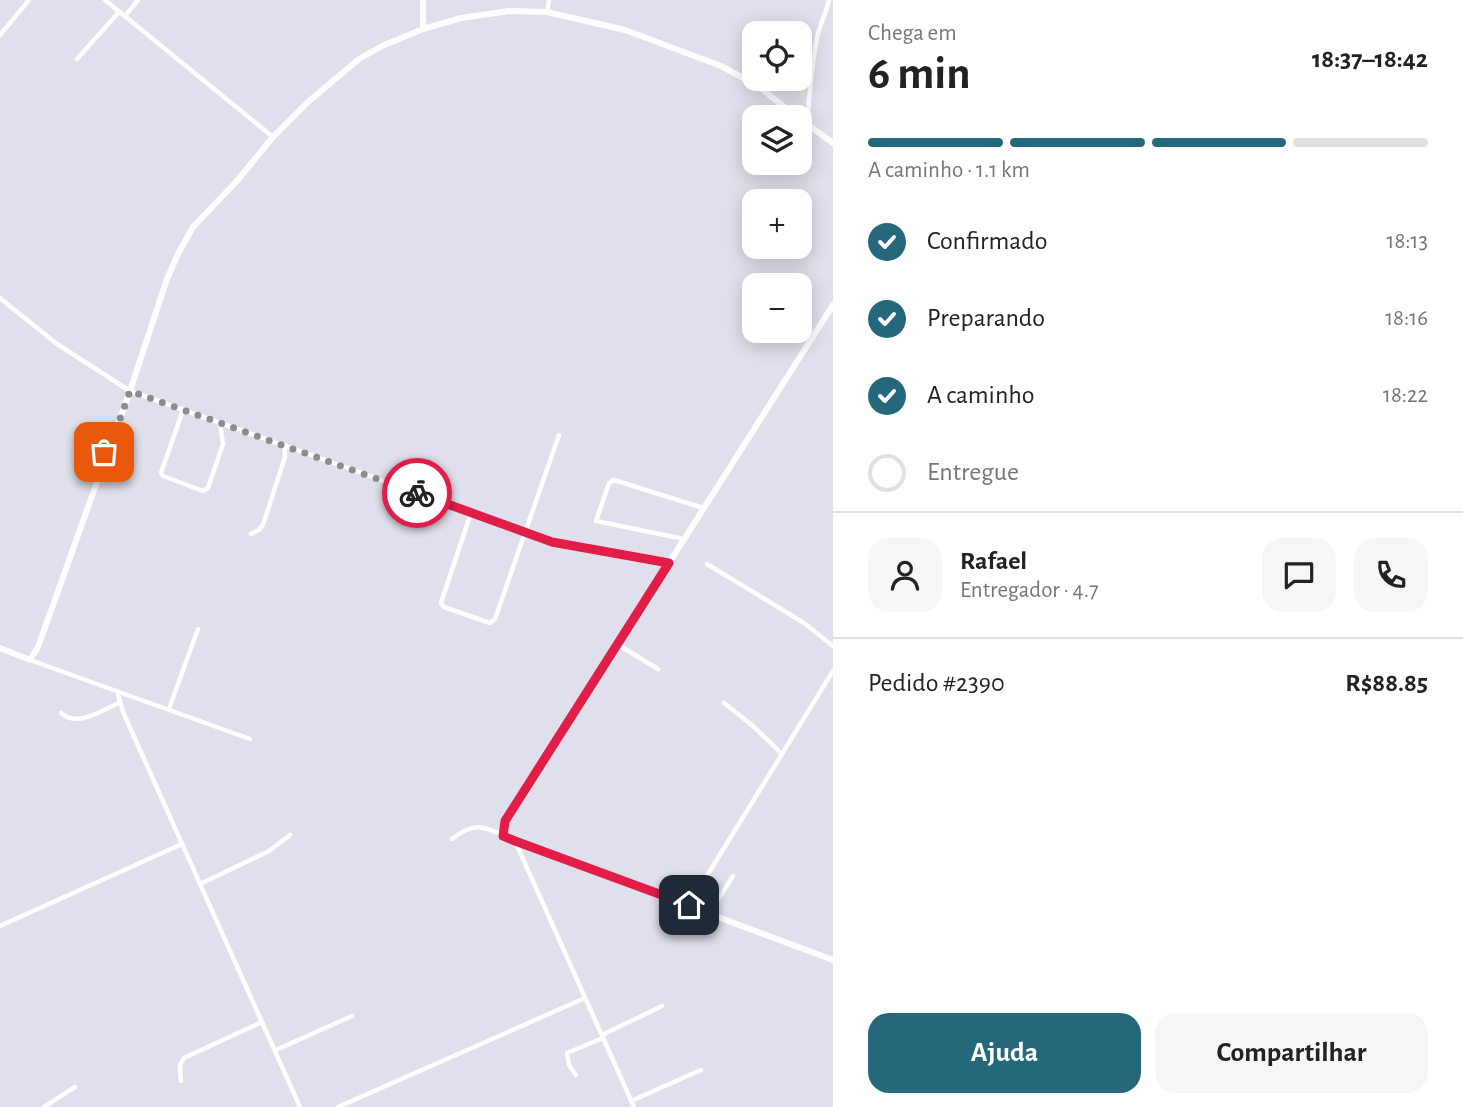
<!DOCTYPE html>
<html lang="pt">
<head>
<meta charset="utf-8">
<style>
	:root { --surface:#fff; --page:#f6f6f6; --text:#222; --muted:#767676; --line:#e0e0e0; --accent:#25677b }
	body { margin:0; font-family:"Alegreya Sans",sans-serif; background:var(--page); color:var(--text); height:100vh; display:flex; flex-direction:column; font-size:26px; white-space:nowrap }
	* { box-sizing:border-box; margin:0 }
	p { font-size:23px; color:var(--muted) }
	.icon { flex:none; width:38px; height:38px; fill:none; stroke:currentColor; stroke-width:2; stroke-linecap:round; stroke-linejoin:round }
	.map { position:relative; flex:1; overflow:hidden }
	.side { display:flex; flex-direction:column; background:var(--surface); width:630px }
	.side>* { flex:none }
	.fabs { position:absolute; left:742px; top:21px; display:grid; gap:14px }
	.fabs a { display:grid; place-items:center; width:70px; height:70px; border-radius:14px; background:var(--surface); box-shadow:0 4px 18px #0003; font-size:35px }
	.pin { position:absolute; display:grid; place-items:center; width:60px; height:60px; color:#fff; margin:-30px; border-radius:14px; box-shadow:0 4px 10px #0006 }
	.courier { position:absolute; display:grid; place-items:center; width:70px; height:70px; margin:-35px; border:5px solid #e11d48; border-radius:50%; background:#fff; color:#222; box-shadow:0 2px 9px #0007 }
	.headline em { font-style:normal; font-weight:700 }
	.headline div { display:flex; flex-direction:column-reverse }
	.headline { display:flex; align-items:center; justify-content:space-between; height:119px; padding:0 35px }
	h1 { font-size:46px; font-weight:700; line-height:52px }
	.bar { display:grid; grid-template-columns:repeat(4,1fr); gap:10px 7px; align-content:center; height:84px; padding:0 35px }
	.bar i { height:9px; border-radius:5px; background:var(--line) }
	.bar .active { background:var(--accent) }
	.bar p { grid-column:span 4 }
	.line { display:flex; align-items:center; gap:18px; padding:0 35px; border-top:2px solid var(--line) }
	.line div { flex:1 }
	.round { display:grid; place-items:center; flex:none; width:74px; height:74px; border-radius:21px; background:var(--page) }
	ol { padding:0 35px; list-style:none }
	li { display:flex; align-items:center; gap:21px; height:77px }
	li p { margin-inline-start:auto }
	li .icon { padding:7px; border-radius:50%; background:var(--accent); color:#fff; stroke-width:4 }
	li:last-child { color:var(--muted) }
	li i { width:38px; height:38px; border:4px solid var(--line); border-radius:50% }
	.primary-button { display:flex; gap:14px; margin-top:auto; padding:14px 35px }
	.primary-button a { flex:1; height:80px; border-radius:21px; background:var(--accent); color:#fff; font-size:28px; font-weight:700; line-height:80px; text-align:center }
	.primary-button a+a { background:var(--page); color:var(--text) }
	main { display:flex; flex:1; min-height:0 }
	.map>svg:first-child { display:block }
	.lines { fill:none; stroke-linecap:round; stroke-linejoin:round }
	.minor { stroke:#fff; stroke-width:4.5 }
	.tertiary { stroke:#fff; stroke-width:6 }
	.done { stroke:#8c8c8b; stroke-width:7; stroke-dasharray:0 12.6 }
	.route { stroke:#e11d48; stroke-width:9 }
</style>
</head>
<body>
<main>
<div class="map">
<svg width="833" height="1107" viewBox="0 0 833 1107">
	<rect width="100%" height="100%" fill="#dfe0eb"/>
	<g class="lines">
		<g class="minor">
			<polyline points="105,0 273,137"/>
			<polyline points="547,12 549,0"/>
			<polyline points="125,16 138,0"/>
			<polyline points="0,35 29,0"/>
			<polyline points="77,59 119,12"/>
			<path d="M807,125C809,95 812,66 817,37C820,25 826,13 829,0"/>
			<polyline points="0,298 57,344 130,391 359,472 533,536 571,546 669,563"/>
			<polyline points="183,410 161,473 163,476 203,491 208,488 223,444 220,423"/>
			<polyline points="471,513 441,603 444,607 490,623 495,619 559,435"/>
			<polyline points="251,534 259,530 263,525 285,457 285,445"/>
			<polyline points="684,539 596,521 609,483 614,480 703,508"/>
			<polyline points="707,564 804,623 833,646"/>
			<polyline points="617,644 658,669"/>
			<polyline points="30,660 250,739"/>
			<polyline points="117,691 123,712 300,1107"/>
			<polyline points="724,703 753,726 782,754"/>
			<polyline points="169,709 198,629"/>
			<path d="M61,713C78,728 102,710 119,703"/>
			<path d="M452,839C472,823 482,825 504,836"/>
			<polyline points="515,841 634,1107"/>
			<polyline points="200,884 269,851 290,835"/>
			<polyline points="689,905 833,671"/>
			<polyline points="710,913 733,876"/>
			<polyline points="0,926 182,844"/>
			<polyline points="602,1035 662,1006"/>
			<polyline points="276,1050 352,1016"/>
			<polyline points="576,1075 569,1065 567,1053 603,1038"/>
			<polyline points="181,1081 180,1065 184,1058 262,1022"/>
			<polyline points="631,1101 701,1070"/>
			<polyline points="44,1107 75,1087"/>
			<polyline points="338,1107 585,998"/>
		</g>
		<g class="tertiary">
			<polyline points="423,0 423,29"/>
			<polyline points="800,119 833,143"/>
			<polyline points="833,305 505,821 504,836 515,841 833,960"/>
			<polyline points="0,648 30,660 38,647 101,471 104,452 116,430 130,391 167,279 179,252 193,227 236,182 273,137 308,102 359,59 382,46 423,29 461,18 509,11 547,12 625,30 721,66 758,86 797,117"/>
		</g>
	</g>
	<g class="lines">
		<polyline class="done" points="104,452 116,430 130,391 417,493"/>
		<polyline class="route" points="417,493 552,542 669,563 505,821 503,836 515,841 689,905"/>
	</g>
</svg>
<div class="fabs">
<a><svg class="icon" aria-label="locate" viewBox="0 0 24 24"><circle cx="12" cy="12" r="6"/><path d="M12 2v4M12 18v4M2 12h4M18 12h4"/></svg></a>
<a><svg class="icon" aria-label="layers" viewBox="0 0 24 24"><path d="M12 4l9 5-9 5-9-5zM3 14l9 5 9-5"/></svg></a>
<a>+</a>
<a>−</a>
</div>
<div class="pin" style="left:104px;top:452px;background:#ea580c"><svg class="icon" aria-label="bag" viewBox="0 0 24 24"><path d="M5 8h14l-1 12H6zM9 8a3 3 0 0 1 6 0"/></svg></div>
<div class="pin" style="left:689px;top:905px;background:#1f2937"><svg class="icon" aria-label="home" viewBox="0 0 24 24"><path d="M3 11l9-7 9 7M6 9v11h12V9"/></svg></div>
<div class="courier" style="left:417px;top:493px"><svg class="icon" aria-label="bike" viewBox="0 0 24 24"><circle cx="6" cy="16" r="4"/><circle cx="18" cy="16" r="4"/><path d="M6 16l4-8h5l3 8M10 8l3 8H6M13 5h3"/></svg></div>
</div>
<section class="side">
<div class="headline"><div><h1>6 min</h1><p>Chega em</p></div><em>18:37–18:42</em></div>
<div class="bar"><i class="active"></i><i class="active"></i><i class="active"></i><i></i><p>A caminho · 1.1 km</p></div>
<ol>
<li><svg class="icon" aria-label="check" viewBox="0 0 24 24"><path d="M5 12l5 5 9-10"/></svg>Confirmado<p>18:13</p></li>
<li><svg class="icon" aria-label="check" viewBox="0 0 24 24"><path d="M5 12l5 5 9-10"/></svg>Preparando<p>18:16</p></li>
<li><svg class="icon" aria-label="check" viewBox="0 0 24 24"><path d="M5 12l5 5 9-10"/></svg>A caminho<p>18:22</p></li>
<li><i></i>Entregue</li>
</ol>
<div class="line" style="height:126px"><a class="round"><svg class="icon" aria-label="person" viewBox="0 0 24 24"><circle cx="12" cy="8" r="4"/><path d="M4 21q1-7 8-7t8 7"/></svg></a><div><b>Rafael</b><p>Entregador · 4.7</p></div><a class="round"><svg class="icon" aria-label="chat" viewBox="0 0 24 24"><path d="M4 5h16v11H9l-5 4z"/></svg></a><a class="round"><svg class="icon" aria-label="phone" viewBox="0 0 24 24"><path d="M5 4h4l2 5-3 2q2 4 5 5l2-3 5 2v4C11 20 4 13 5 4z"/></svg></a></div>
<div class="line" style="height:91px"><div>Pedido #2390</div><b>R$88.85</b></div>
<div class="primary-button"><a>Ajuda</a><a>Compartilhar</a></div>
</section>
</main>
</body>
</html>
